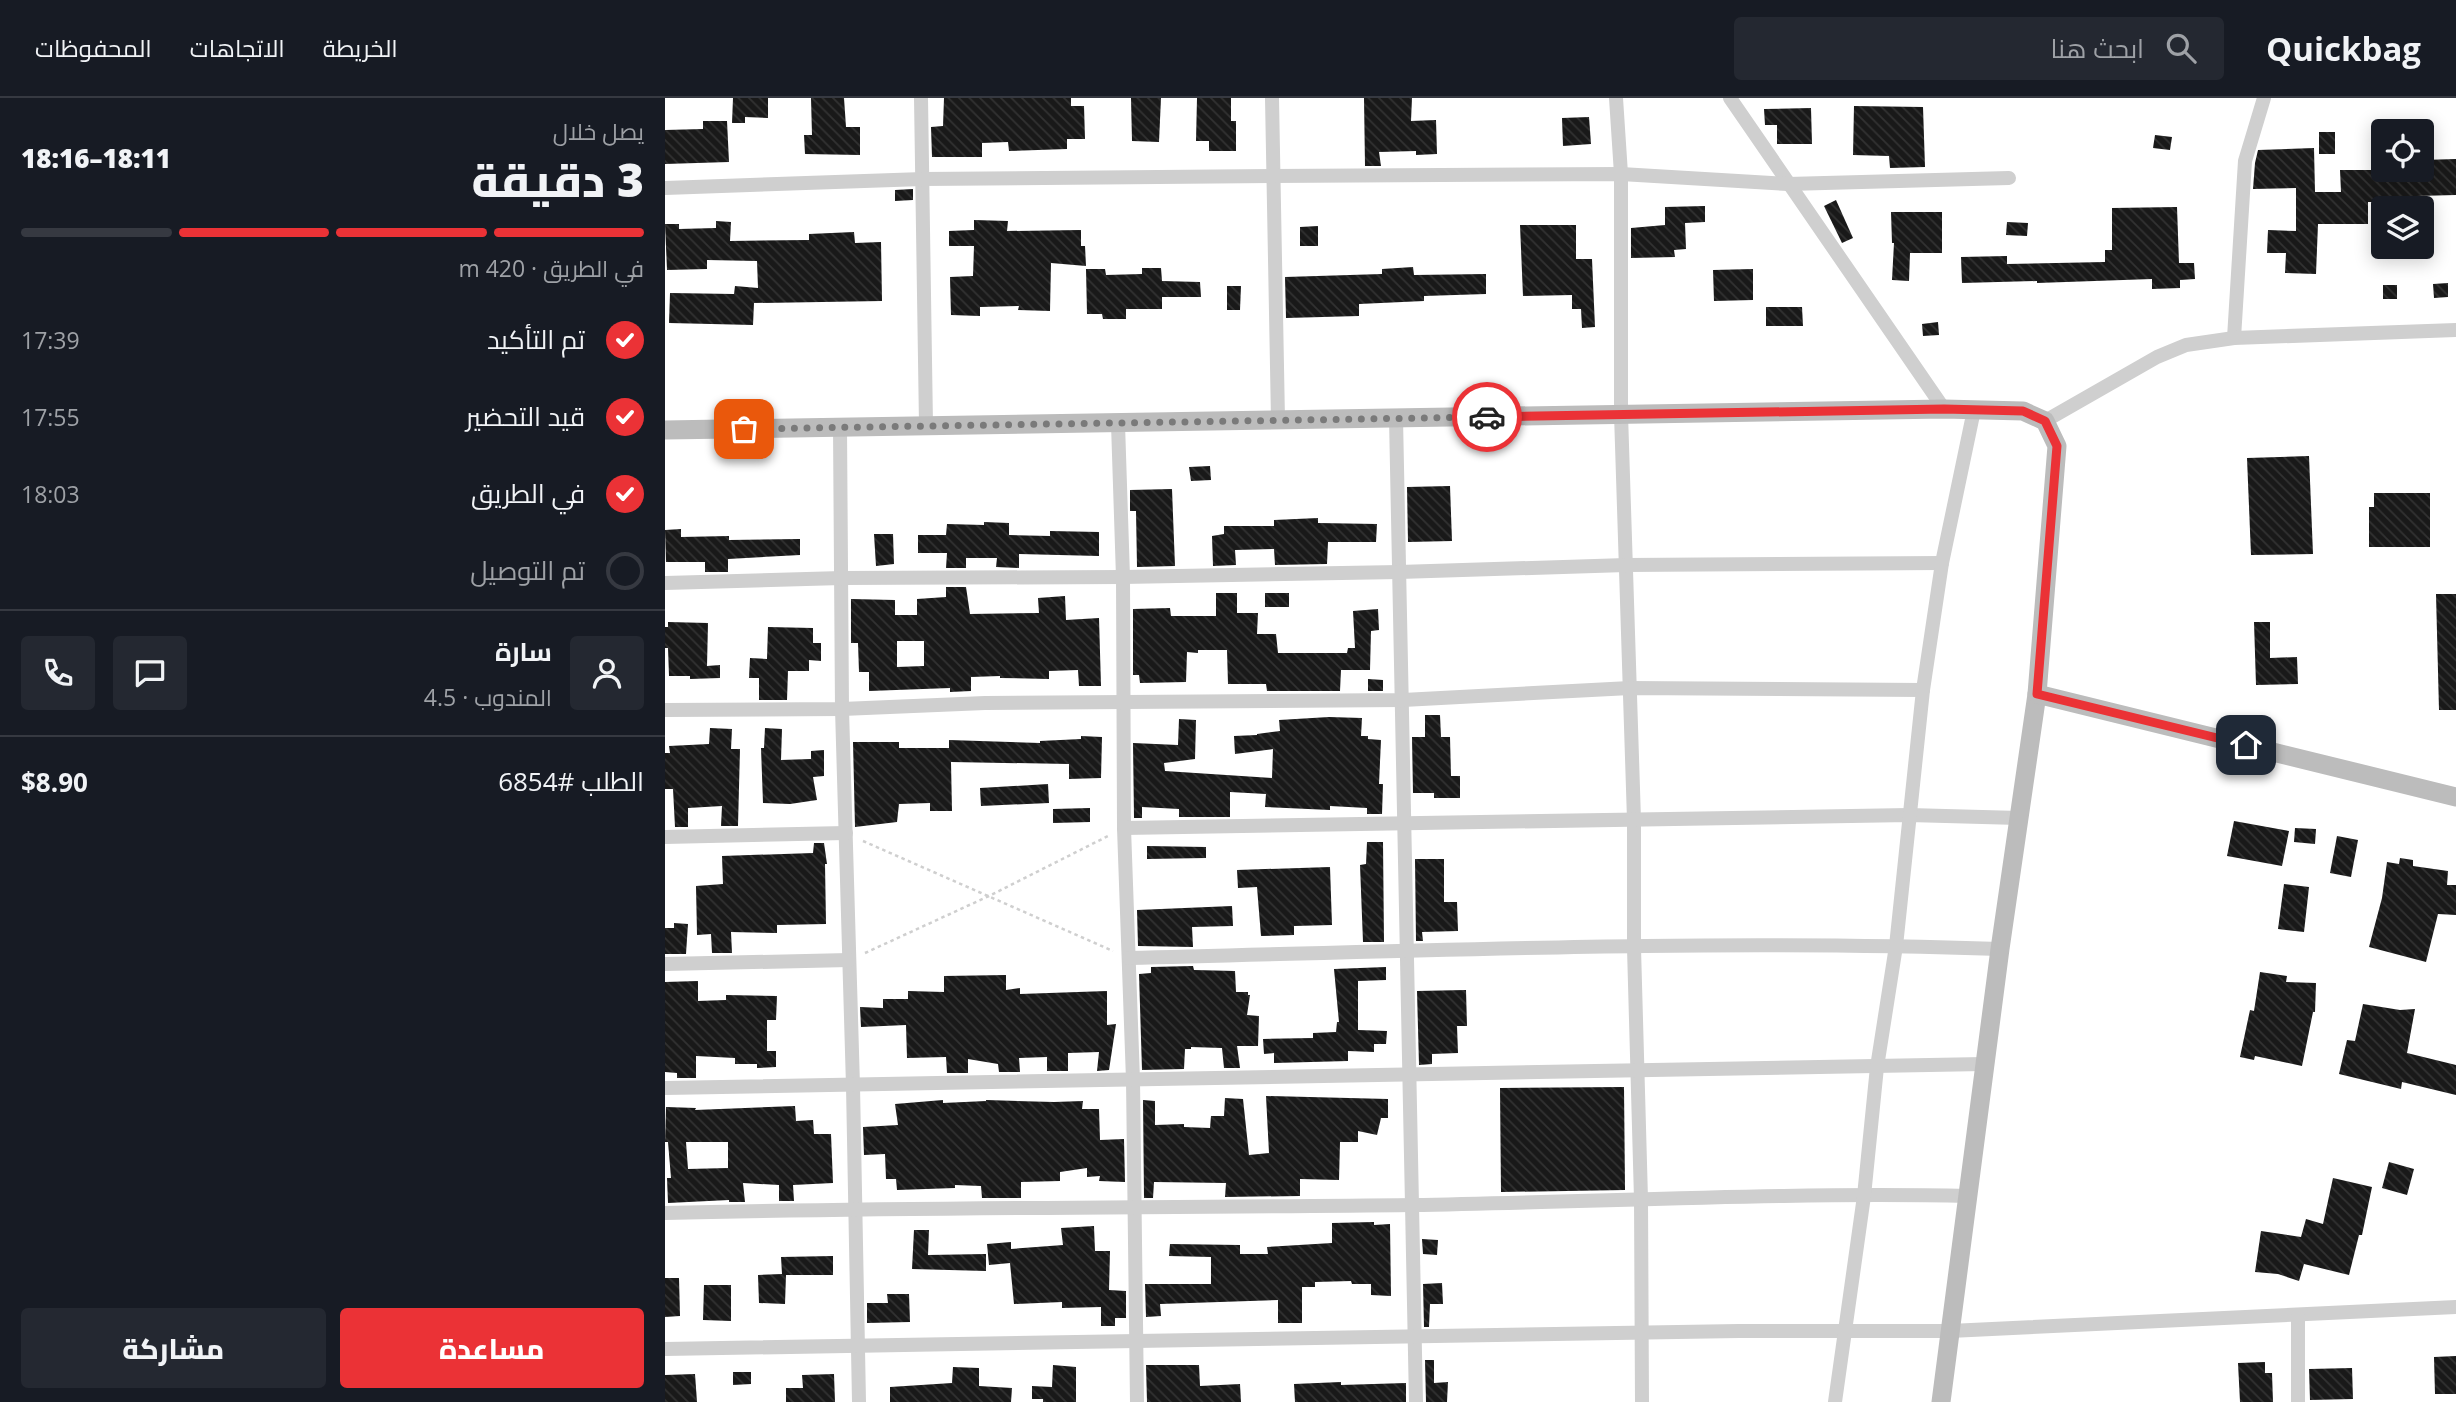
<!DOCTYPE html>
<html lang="ar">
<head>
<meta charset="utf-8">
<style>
	:root { --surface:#171b24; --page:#242831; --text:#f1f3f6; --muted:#9ea1a6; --line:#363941; --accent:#eb3236 }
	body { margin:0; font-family:"Open Sans",Cairo,sans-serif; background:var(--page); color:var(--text); direction:rtl; height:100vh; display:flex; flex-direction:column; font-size:26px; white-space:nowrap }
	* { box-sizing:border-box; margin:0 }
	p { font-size:23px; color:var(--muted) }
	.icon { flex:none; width:38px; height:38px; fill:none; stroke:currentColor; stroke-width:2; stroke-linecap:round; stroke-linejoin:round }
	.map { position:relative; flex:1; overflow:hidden; direction:ltr }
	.drawer { display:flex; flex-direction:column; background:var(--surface); width:665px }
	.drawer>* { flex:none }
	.controls { position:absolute; left:1706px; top:21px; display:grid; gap:14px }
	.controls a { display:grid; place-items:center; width:63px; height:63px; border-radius:7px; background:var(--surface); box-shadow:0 4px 18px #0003; font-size:35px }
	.pin { position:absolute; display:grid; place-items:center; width:60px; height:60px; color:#fff; margin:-30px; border-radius:14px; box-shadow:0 4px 10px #0006 }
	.courier { position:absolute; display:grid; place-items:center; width:70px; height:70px; margin:-35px; border:5px solid #eb3236; border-radius:50%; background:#fff; color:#222; box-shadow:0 2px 9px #0007 }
	.head em { font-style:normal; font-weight:800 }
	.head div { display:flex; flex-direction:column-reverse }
	.head { display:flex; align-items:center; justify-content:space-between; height:119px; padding:0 21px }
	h1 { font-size:46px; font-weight:800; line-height:52px }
	.bar { display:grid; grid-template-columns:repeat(4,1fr); gap:10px 7px; align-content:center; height:84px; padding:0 21px }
	.bar i { height:9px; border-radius:5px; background:var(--line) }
	.bar .active { background:var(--accent) }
	.bar p { grid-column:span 4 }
	.line { display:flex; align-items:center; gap:18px; padding:0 21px; border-top:2px solid var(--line) }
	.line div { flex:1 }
	.round { display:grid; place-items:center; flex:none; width:74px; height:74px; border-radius:7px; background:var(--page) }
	ol { padding:0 21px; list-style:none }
	li { display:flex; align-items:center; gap:21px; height:77px }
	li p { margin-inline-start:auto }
	li .icon { padding:7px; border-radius:50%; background:var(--accent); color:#fff; stroke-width:4 }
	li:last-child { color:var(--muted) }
	li i { width:38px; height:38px; border:4px solid var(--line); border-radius:50% }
	.button { display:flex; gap:14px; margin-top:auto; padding:14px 21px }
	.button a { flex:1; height:80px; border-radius:7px; background:var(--accent); color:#fff; font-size:28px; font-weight:800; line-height:80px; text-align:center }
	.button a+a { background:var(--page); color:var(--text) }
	header { display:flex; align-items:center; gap:42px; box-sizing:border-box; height:98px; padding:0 35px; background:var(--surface); border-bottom:2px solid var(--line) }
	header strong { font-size:33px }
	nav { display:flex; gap:38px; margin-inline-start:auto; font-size:24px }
	.search { width:490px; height:63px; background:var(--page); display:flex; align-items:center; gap:18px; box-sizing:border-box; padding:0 24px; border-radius:7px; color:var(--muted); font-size:26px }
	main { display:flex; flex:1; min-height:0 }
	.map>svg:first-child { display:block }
	.building { fill:url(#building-back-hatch); fill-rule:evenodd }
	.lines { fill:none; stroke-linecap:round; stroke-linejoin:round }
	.path { stroke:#cfcfcf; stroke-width:2.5; stroke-dasharray:3.5 3.5; stroke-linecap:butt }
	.street { stroke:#cfcfcf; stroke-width:14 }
	.secondary { stroke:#bcbcbc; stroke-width:19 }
	.done { stroke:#7a7a7a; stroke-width:7; stroke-dasharray:0 12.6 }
	.route { stroke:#eb3236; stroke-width:9 }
</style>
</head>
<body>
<header>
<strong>Quickbag</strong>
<div class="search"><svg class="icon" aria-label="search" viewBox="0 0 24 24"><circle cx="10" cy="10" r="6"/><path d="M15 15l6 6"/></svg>ابحث هنا</div>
<nav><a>الخريطة</a><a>الاتجاهات</a><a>المحفوظات</a></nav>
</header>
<main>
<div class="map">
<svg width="1791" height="1304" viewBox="0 0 1791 1304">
	<defs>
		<pattern id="building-back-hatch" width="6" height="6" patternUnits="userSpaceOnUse" patternTransform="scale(1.75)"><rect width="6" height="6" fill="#191919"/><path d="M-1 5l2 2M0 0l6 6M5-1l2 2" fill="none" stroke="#323232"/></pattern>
	</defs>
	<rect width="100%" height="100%" fill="#fff"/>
	<g class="building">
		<polygon points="68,0 103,0 103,20 80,19 80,25 67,25"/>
		<polygon points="146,0 179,0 181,29 195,29 195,57 140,56 139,37 147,37"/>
		<polygon points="279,0 406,0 406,8 419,8 420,41 402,41 402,51 344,53 343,44 317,45 317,59 267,59 266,29 278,28"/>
		<polygon points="466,0 496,0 494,44 467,43"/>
		<polygon points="532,0 566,0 566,23 571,23 571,53 544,53 544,43 531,43"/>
		<polygon points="699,0 747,0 746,23 771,22 772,56 751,57 751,53 714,54 716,68 700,68"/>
		<polygon points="1189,8 1258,9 1260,69 1225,70 1224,58 1188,57"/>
		<polygon points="1146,10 1147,46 1112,46 1112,27 1100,27 1099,11"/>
		<polygon points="924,19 926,46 898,48 897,20"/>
		<polygon points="38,23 62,23 64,64 0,66 0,32 38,31"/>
		<rect x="1654" y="34" width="16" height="22"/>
		<polygon points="1490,37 1507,39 1505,52 1488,50"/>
		<polygon points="1649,50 1650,94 1676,94 1675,72 1757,72 1757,62 1791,61 1791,97 1713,99 1713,104 1703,104 1703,126 1653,126 1651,176 1620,175 1621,155 1602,155 1603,132 1631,133 1631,90 1588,91 1590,65 1593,52"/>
		<polygon points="248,91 248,102 230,103 230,92"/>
		<polygon points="1171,102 1188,140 1177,145 1159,108"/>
		<polygon points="1040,108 1040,124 1020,125 1021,151 1009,152 1010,159 966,160 966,130 1000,127 1000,109"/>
		<polygon points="1512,109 1514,165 1529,165 1530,181 1515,182 1515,190 1487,191 1487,181 1372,185 1372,183 1297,185 1296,159 1342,158 1342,166 1440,164 1440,152 1447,152 1447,110"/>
		<polygon points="1226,114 1277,114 1277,155 1245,155 1244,183 1227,182 1229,145 1227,145"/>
		<polygon points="309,122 343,123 342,133 416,132 416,148 420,148 421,168 386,165 385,213 353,212 354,208 315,209 315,218 286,217 285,179 308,178 309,148 284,148 284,133 309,132"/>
		<polygon points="51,123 66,124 65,143 144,142 144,136 189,134 190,145 216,144 217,203 89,205 88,227 4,225 5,195 69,196 70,188 93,190 92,163 42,162 42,171 2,172 0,126 14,126 14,131 51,130"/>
		<polygon points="1342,124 1363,125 1362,138 1341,137"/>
		<polygon points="855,127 911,127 911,161 927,161 930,229 917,230 916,211 907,211 907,197 858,198"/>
		<polygon points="653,128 653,148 635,148 635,129"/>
		<polygon points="748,169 749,177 821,176 821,196 759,198 759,203 694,206 694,218 621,220 620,179 717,176 717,171"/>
		<polygon points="477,170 496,170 497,183 535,184 536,199 497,199 497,211 461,211 461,221 438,221 437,216 422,216 421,171 440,171 441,177 477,176"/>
		<polygon points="1088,171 1088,202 1049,203 1048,172"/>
		<polygon points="1783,185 1783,199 1769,200 1768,186"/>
		<rect x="1718" y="187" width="14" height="14"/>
		<polygon points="562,188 576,188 575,212 562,212"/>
		<polygon points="1101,209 1137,209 1138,228 1101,228"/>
		<polygon points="1273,224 1274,237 1258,238 1257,226"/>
		<polygon points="1644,358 1648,456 1586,457 1582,360"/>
		<polygon points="545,368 546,382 526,383 524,369"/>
		<polygon points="785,388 787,443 743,444 742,389"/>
		<polygon points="507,391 510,468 472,469 471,413 465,413 465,392"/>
		<polygon points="1709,395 1765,395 1765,449 1704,449 1704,409 1709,409"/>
		<polygon points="653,420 653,425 712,426 711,444 663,444 662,466 610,467 609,451 570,452 571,467 548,468 547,438 559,436 559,428 609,428 609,422"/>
		<polygon points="319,424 344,425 344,437 385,438 385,433 434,434 434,458 354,456 354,470 331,469 332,460 301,460 301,470 281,470 282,455 253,455 253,437 281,437 282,426 319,427"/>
		<polygon points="16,431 16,439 64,438 64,442 135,441 135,457 63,461 63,474 40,474 40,464 1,464 0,432"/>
		<polygon points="209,436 228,436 229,466 211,468"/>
		<path d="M281,489H301L305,516L374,515L373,500L400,498L401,522L434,520L436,588H414L413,572L384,573V581L335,580V578L306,579V593L285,594V590L204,593V574H194L193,545H186V501L230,502V517H252V501L281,499ZM232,543H259V568L232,569Z"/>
		<polygon points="551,495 572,495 572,515 593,515 592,536 611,536 613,555 682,555 683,550 690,550 688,513 713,511 714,532 706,533 705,572 676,572 675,593 602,593 601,586 563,586 562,552 533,552 533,555 522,554 521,584 475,585 474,577 468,577 468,511 505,510 506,518 551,518"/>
		<rect x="600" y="495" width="24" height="14"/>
		<polygon points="1771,496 1791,496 1791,612 1774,612"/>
		<polygon points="3,524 43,525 42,568 55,567 55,580 25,581 25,578 4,578 3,550 0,550 0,529 3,529"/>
		<polygon points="1589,524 1605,524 1605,560 1632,559 1633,586 1591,587"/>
		<polygon points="103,529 148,530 148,545 156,545 156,563 144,562 144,573 123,573 122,602 94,602 94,580 84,580 85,560 102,561"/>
		<polygon points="703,581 718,582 718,593 703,593"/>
		<polygon points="760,617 775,617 776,639 785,639 786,678 795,678 795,700 769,700 769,695 748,695 747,639 760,639"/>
		<polygon points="664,619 697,620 696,638 703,638 703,641 716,642 714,686 718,686 717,716 702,716 702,710 665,708 665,712 600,709 601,696 565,694 565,719 514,719 514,711 477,709 477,720 469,720 468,645 513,647 514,621 531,622 530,661 499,665 500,673 607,680 608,651 570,656 569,638 592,637 592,636 615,633 614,622"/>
		<polygon points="45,630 67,631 66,651 75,651 73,728 56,728 57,708 23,710 23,729 10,729 8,691 0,691 0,655 5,655 4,648 44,646"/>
		<polygon points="100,630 117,631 116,662 146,661 146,653 159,652 159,678 148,679 152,702 125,706 98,705 96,650 99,650"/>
		<polygon points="416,638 437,639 436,680 404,681 404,666 286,664 287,713 265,713 265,705 234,706 232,724 190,729 188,644 234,644 234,650 284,650 284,642 375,645 375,643 416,641"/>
		<polygon points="383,686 384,705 316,708 315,690"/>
		<polygon points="425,710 425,724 388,725 388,711"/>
		<polygon points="1569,723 1624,733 1617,768 1562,758"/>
		<polygon points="1630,730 1651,731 1650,746 1629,744"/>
		<polygon points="1672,738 1693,742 1686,779 1665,775"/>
		<polygon points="702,744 718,744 719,844 698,844 695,767 701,766"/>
		<polygon points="149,745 159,745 162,766 160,766 161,826 112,827 112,835 66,834 67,855 47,855 46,836 32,837 31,788 58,786 57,758 148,755"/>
		<polygon points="482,748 541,749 541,760 482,761"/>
		<polygon points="1735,760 1748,762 1748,768 1783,773 1782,787 1791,787 1791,817 1773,816 1761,864 1704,849 1717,800 1722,764 1734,766"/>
		<polygon points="750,761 779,761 779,804 792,804 793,833 757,834 758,843 751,843"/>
		<polygon points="665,769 667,827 629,828 629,837 596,838 592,789 573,790 572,772"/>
		<polygon points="1619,786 1644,789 1639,834 1613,831"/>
		<polygon points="567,808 568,828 527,829 528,849 473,848 472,812"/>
		<polygon points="9,825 23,826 21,856 0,856 0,830 9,830"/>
		<polygon points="528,868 529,872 570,873 571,894 583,894 583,897 585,897 582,917 594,918 593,948 572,948 575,970 559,970 557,950 526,949 526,951 520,951 519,971 477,972 474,876 486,875 486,869"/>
		<polygon points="721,869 721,882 693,883 693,932 722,933 721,946 709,946 709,954 683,953 683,963 609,965 609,955 599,956 598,941 648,940 648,935 671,934 672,924 674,924 669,871"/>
		<polygon points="1595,874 1622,878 1621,884 1651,885 1650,914 1648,914 1637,968 1590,958 1589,962 1575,959 1585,912 1589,913"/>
		<polygon points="341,877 341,892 355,890 355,896 442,893 442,927 451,926 444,972 432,973 434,954 403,955 403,973 382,973 382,959 354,960 355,974 334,974 333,966 303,961 303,975 282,975 281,959 242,960 241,927 196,929 195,909 218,910 218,901 243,901 243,893 279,894 279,878"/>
		<polygon points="33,883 33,903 61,902 61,897 112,898 111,922 102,922 102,953 111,953 111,969 92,970 92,966 70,966 70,960 31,958 31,980 12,980 12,975 0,974 0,884"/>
		<polygon points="801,892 802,928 792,928 793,955 767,956 767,966 754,967 752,893"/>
		<polygon points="1698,906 1735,912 1750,911 1742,955 1791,967 1791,997 1737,984 1736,991 1674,976 1682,942 1690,943"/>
		<polygon points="959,989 960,1092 836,1094 835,990"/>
		<polygon points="601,998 723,1001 723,1020 716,1020 712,1037 693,1033 693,1044 675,1044 674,1082 635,1081 635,1098 560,1099 561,1085 489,1084 488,1100 479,1100 478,1002 490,1003 490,1027 519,1026 519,1029 545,1030 546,1018 559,1018 560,1000 578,1001 584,1057 604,1055"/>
		<polygon points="278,1002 278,1005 321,1003 321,1002 389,1004 418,1003 417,1011 434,1011 435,1042 459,1041 460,1084 434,1083 435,1078 422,1079 422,1070 395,1074 395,1083 356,1084 356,1100 317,1100 316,1088 290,1087 290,1090 232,1092 231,1081 221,1081 220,1056 199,1057 198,1029 233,1027 230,1006"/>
		<path d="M130,1008L131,1023L148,1022L149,1036H166L168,1085L128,1087L129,1103H114V1087L78,1085L80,1104H64V1102L3,1105L2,1080H6L3,1044H0L1,1009L31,1010L30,1012ZM21,1044H63V1070L23,1071Z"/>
		<polygon points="1724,1064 1749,1071 1742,1097 1717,1090"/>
		<polygon points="1668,1080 1707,1089 1697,1137 1694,1137 1684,1177 1639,1166 1634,1183 1613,1176 1590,1174 1596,1133 1636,1139 1641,1121 1658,1126"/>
		<polygon points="709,1124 709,1127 725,1126 726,1198 706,1197 706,1186 687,1186 686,1183 650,1184 650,1189 637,1189 637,1225 613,1225 613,1202 495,1206 496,1218 481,1219 480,1186 546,1186 546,1159 504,1158 505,1146 575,1147 575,1156 603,1156 602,1149 667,1145 667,1125"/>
		<polygon points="429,1128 430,1153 445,1153 444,1192 461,1193 461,1220 450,1220 450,1228 436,1228 436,1209 397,1210 397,1204 349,1206 345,1165 324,1167 322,1146 346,1144 346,1151 398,1147 396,1130"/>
		<polygon points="249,1132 264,1132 263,1157 321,1156 321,1173 247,1171"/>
		<polygon points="757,1141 773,1142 772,1157 758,1156"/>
		<polygon points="168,1158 168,1177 121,1177 120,1206 94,1205 93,1177 117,1176 116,1159"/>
		<polygon points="0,1180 14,1180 15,1218 0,1219"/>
		<polygon points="777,1185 778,1206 765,1206 764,1229 759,1229 758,1186"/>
		<polygon points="39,1187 66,1187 66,1223 38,1222"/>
		<polygon points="222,1196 244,1196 245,1224 202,1225 202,1205 223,1205"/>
		<polygon points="1791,1258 1791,1296 1770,1296 1769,1259"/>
		<polygon points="760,1262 769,1262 769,1285 783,1284 782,1304 761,1304"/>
		<polygon points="1600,1264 1600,1275 1607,1275 1608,1304 1575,1304 1573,1265"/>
		<polygon points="388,1267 411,1269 411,1304 378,1304 378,1301 367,1301 367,1288 387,1289"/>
		<polygon points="481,1267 534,1267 535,1288 575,1286 576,1304 482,1304"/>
		<polygon points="288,1269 314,1270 314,1288 347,1290 346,1304 225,1304 225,1289 287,1285"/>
		<polygon points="1687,1270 1688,1301 1645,1302 1644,1271"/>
		<polygon points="68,1274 86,1274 86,1286 68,1287"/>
		<polygon points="30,1276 32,1304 0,1304 0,1277"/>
		<polygon points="169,1276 170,1304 121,1304 121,1290 138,1290 137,1277"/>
		<polygon points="676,1284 676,1287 741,1285 741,1304 630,1304 629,1286"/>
	</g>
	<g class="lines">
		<g class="path">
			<polyline points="198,743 448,853"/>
			<polyline points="200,855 324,798 443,738"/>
		</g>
		<g class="street">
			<polyline points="256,0 261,327"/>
			<polyline points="607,0 613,322"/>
			<polyline points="951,0 956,76 956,316 969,722 969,850 976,1101 977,1304"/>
			<polyline points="1065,0 1279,311"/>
			<polyline points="0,90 258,81 607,78 956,76 1123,86 1344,80"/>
			<polyline points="1569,240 1580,63 1599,0"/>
			<polyline points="731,320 751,1304"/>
			<polyline points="1380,323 1492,259 1521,247 1569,240 1791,232"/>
			<polyline points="453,326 458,479 459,730 468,982 472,1304"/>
			<polyline points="175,329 177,611 188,988 194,1304"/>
			<polyline points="0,485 177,480 458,479 734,474 961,467 1277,465"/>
			<polyline points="0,612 177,611 320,605 738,602 965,590 1258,592"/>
			<polyline points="459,730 1244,717 1354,720"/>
			<polyline points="0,739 181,735"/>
			<path d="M464,860C754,853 1045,841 1335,851"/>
			<polyline points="0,866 184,862"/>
			<polyline points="0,990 1319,966"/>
			<path d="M0,1115C249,1109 498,1110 747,1107C933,1104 1118,1094 1304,1098"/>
			<polyline points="0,1251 1074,1233 1285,1233 1791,1209"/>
			<polyline points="1170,1304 1199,1098 1212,969 1231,848 1258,592 1277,465 1309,312"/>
			<polyline points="1633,1304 1633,1217"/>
		</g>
		<g class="secondary">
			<polyline points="0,332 1279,311 1358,313 1380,323 1392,348 1372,596 1335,851 1276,1304"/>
			<polyline points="1372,596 1791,699"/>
		</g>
	</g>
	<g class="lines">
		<polyline class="done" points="79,331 822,319"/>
		<polyline class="route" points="822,319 1279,311 1358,313 1380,323 1392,348 1372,596 1581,647"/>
	</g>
</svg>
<div class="controls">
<a><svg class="icon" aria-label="locate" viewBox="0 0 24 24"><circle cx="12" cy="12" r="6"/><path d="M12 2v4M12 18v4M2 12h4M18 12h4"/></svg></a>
<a><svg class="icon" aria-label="layers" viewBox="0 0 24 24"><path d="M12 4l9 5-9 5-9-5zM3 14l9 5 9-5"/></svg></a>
</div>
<div class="pin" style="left:79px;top:331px;background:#ea580c"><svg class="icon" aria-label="bag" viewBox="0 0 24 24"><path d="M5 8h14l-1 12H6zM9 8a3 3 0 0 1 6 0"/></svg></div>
<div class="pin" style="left:1581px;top:647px;background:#1f2937"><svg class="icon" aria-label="home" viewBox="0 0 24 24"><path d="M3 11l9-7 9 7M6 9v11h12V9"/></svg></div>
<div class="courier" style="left:822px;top:319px"><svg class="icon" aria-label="car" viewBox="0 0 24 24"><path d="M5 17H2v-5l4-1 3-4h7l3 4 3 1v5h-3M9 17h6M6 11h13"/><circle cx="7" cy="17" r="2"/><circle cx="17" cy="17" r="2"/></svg></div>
</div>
<section class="drawer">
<div class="head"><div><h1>3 دقيقة</h1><p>يصل خلال</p></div><em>18:11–18:16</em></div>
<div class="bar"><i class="active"></i><i class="active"></i><i class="active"></i><i></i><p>في الطريق · 420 m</p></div>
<ol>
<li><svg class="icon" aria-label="check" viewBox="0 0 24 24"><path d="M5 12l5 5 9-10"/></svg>تم التأكيد<p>17:39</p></li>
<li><svg class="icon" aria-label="check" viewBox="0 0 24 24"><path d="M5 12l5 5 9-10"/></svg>قيد التحضير<p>17:55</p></li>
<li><svg class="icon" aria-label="check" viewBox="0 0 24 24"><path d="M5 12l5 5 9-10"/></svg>في الطريق<p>18:03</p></li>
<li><i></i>تم التوصيل</li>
</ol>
<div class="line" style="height:126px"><a class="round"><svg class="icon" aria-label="person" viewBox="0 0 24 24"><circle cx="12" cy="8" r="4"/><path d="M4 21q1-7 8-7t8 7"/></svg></a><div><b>سارة</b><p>المندوب · 4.5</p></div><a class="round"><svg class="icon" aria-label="chat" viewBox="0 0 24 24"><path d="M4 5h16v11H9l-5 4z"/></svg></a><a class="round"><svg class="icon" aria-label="phone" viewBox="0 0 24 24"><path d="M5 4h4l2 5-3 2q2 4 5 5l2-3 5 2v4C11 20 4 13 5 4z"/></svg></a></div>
<div class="line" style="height:91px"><div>الطلب #6854</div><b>$8.90</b></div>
<div class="button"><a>مساعدة</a><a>مشاركة</a></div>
</section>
</main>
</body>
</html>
